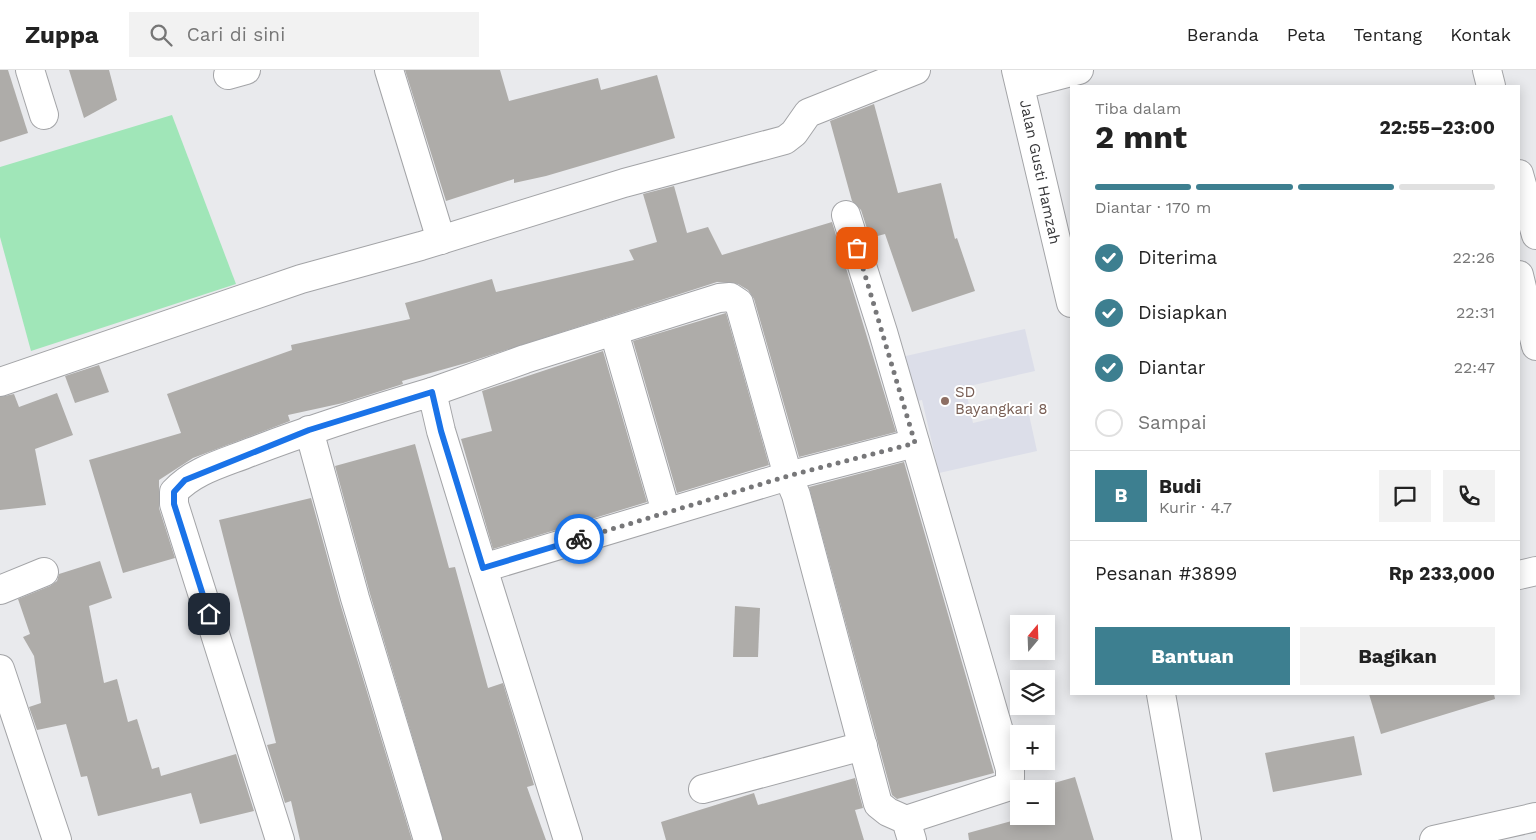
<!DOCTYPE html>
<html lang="id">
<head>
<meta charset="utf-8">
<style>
	:root { --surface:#fff; --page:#f2f2f2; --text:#222; --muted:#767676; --line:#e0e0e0; --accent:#3d7f90 }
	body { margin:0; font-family:"Work Sans",sans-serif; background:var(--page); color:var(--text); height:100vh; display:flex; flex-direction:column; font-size:19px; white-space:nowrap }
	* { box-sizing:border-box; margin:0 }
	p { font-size:16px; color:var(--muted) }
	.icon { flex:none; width:28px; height:28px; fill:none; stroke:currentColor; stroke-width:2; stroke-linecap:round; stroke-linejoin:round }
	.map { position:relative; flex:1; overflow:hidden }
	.sheet { position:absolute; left:1070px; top:15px; width:450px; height:610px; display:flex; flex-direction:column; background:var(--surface); border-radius:0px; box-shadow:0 2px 12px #0003 }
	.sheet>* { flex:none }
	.needle { width:32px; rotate:19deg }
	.buttons { position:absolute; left:1010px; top:545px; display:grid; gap:10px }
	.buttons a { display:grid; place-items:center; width:45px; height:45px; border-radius:0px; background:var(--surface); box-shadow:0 2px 12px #0003; font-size:25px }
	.pin { position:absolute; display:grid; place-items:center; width:42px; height:42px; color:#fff; margin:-21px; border-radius:10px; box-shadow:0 2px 8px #0006 }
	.courier { position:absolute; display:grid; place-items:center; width:50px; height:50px; margin:-25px; border:4px solid #1a73e8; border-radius:50%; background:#fff; color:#222; box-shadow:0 1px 6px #0007 }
	.headline em { font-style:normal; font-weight:700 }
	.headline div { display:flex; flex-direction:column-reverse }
	.headline { display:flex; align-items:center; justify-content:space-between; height:85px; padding:0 25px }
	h1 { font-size:32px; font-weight:700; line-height:38px }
	.bar { display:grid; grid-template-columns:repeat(4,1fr); gap:8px 5px; align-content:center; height:60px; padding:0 25px }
	.bar i { height:6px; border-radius:4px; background:var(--line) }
	.bar .current { background:var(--accent) }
	.bar p { grid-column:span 4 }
	.line { display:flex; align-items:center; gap:12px; padding:0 25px; border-top:1px solid var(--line) }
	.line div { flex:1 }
	.round { display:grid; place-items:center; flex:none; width:52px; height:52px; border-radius:0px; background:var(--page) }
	ol { padding:0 25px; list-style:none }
	li { display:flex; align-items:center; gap:15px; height:55px }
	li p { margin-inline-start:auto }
	li .icon { padding:5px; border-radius:50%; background:var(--accent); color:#fff; stroke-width:4 }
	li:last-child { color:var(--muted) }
	li i { width:28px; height:28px; border:2px solid var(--line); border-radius:50% }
	.cta { display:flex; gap:10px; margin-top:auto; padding:10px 25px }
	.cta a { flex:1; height:58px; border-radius:0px; background:var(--accent); color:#fff; font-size:20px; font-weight:700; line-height:58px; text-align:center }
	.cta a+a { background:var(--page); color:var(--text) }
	header { display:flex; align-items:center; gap:30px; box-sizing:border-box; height:70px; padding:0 25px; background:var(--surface); border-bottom:1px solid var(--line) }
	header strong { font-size:24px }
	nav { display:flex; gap:28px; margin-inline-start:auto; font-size:18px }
	.search { width:350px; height:45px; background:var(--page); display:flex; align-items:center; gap:12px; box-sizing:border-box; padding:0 18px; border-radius:0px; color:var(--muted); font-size:19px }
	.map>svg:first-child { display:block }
	.built { fill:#dcdee9 }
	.green { fill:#a0e6b8 }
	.building { fill:#aeaca9 }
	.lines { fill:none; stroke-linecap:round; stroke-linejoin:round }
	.minor-casing { stroke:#a3a4a7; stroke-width:30 }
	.minor { stroke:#fff; stroke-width:28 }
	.done { stroke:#777779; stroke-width:5; stroke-dasharray:0 9 }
	.route { stroke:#1a73e8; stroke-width:6 }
	.education-dot { fill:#8d6e63; stroke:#fff; stroke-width:2 }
	.labels { text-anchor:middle; stroke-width:4; stroke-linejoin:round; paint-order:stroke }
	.street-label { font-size:15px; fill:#39393b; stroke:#fff }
	.education-label { font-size:15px; fill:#785e54; stroke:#fff; text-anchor:start }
</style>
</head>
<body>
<header>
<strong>Zuppa</strong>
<div class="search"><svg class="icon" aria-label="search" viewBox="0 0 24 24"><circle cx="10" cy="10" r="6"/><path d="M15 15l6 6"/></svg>Cari di sini</div>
<nav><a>Beranda</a><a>Peta</a><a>Tentang</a><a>Kontak</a></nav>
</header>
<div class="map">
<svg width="1536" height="770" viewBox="0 0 1536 770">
	<rect width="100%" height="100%" fill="#e9eaed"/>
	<polygon class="built" points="1025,259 1035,301 965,317 973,353 1028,340 1037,381 939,403 922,330 907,333 897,288"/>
	<polygon class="green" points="172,45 236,214 31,281 0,167 0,97"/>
	<g class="building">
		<polygon points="0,0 8,0 28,63 0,72"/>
		<polygon points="69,0 109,0 117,30 84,48"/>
		<polygon points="405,0 500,0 509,31 598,8 601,20 657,5 675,68 546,106 514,113 514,109 446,131"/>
		<polygon points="874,34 898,123 941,113 955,169 957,168 975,221 912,242 885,164 870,168 861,140 852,131 830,51"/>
		<polygon points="674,116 687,163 708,157 722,185 832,152 896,362 799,387 754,229 748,220 738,214 717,212 466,293 402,311 403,314 343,333 288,345 290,351 193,388 159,410 159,438 175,488 123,503 89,390 181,363 167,324 292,280 291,275 410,249 405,233 492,209 496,222 634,190 629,180 657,172 643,124"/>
		<polygon points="726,243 769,395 677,423 633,271"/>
		<polygon points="603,281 647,432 493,479 461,369 492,361 482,321"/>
		<polygon points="99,295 109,322 75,333 65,306"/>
		<polygon points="57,323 73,365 35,379 46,435 0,440 0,327 14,324 19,337"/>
		<polygon points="415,374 449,498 455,497 488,618 503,613 534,715 527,717 546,770 443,770 370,524 335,396"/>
		<polygon points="904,392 994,703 897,729 892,725 809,417"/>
		<polygon points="311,428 340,533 412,770 300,770 291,731 285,733 267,675 276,673 219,450"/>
		<polygon points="100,491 112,528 89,536 104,613 117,609 128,652 137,649 152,699 159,697 161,706 236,684 254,741 200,754 191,723 98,746 87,706 81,707 66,654 37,660 29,637 41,633 34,586 23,567 30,564 18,529 50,516 57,511 59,504"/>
		<polygon points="735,536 760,538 758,587 733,587"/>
		<polygon points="1369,624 1494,624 1495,629 1381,664"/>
		<polygon points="1354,666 1362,705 1273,722 1265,683"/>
		<polygon points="1075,707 1094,770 969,770 968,763 1030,746 1046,746 1046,719 1040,717"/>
		<polygon points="855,708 863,738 855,740 864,770 666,770 661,752 754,723 758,735"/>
	</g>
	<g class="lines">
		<defs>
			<g id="minor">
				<polyline points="30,0 44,45"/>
				<polyline points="389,0 441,170"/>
				<polyline points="1016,0 1071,233"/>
				<polyline points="1487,0 1491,16"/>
				<polyline points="228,5 246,0"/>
				<polyline points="1021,15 1079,0"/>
				<polyline points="1519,104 1536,165"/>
				<polyline points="846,145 883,262 1010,699 1010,708 1007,717 906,750"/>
				<polyline points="1519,205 1536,276"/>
				<polyline points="614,262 666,442"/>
				<polyline points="0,312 301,209 421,176 624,113 785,70 794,63 808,43 916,0"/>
				<polyline points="432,322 525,289 719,228 730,227 739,233 788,406 796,425 878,734 888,742 906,750 912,770"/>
				<polyline points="309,360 355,528 428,770"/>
				<polyline points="483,498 788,406 915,373"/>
				<polyline points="1519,505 1536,501"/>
				<polyline points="0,520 44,502"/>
				<polyline points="0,599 57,770"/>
				<polyline points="1161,624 1187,770"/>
				<polyline points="703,719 863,676"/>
				<path d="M280,770L174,434V422C194,400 224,393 251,382C311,359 371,340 432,322L441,361L483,498L568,770"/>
				<polyline points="1434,770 1536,747"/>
			</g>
		</defs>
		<use href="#minor" class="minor-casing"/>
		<use href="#minor" class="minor"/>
	</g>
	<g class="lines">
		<polyline class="done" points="579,469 788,406 915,373 857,178"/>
		<polyline class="route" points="209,544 174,434 174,422 185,410 309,360 432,322 441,361 483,498 579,469"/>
	</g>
	<circle class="education-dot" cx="945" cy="331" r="5"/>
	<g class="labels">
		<g class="street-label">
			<text transform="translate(1040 102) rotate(78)" y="5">Jalan Gusti Hamzah</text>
		</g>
		<g class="education-label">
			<text x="955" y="327">SD<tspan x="955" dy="17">Bayangkari 8</tspan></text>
		</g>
	</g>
</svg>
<div class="buttons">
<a><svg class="needle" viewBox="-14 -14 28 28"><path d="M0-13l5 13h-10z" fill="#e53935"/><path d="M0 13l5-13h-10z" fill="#767676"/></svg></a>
<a><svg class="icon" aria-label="layers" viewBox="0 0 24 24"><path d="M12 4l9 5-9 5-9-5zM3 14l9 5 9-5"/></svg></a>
<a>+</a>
<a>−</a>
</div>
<div class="pin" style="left:857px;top:178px;background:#ea580c"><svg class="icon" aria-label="bag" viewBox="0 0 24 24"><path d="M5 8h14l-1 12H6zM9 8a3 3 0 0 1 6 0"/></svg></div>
<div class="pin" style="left:209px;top:544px;background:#1f2937"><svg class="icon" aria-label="home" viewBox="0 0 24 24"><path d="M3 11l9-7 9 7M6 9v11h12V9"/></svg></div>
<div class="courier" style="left:579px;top:469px"><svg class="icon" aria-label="bike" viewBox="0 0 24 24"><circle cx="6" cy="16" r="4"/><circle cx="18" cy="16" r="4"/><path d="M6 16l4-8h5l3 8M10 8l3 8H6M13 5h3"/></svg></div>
<section class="sheet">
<div class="headline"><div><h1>2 mnt</h1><p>Tiba dalam</p></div><em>22:55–23:00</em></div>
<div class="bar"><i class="current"></i><i class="current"></i><i class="current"></i><i></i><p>Diantar · 170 m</p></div>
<ol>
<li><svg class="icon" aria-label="check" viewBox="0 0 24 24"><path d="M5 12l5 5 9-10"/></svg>Diterima<p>22:26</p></li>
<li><svg class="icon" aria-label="check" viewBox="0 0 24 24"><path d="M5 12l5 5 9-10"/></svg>Disiapkan<p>22:31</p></li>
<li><svg class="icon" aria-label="check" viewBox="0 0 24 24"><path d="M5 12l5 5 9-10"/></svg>Diantar<p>22:47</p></li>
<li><i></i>Sampai</li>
</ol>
<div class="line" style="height:90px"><b class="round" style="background:var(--accent);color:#fff">B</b><div><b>Budi</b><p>Kurir · 4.7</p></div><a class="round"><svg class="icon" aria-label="chat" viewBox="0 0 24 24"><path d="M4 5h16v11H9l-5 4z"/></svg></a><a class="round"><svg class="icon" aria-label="phone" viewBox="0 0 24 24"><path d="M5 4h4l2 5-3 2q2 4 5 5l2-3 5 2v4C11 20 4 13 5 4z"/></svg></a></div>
<div class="line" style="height:65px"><div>Pesanan #3899</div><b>Rp 233,000</b></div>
<div class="cta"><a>Bantuan</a><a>Bagikan</a></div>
</section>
</div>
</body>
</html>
